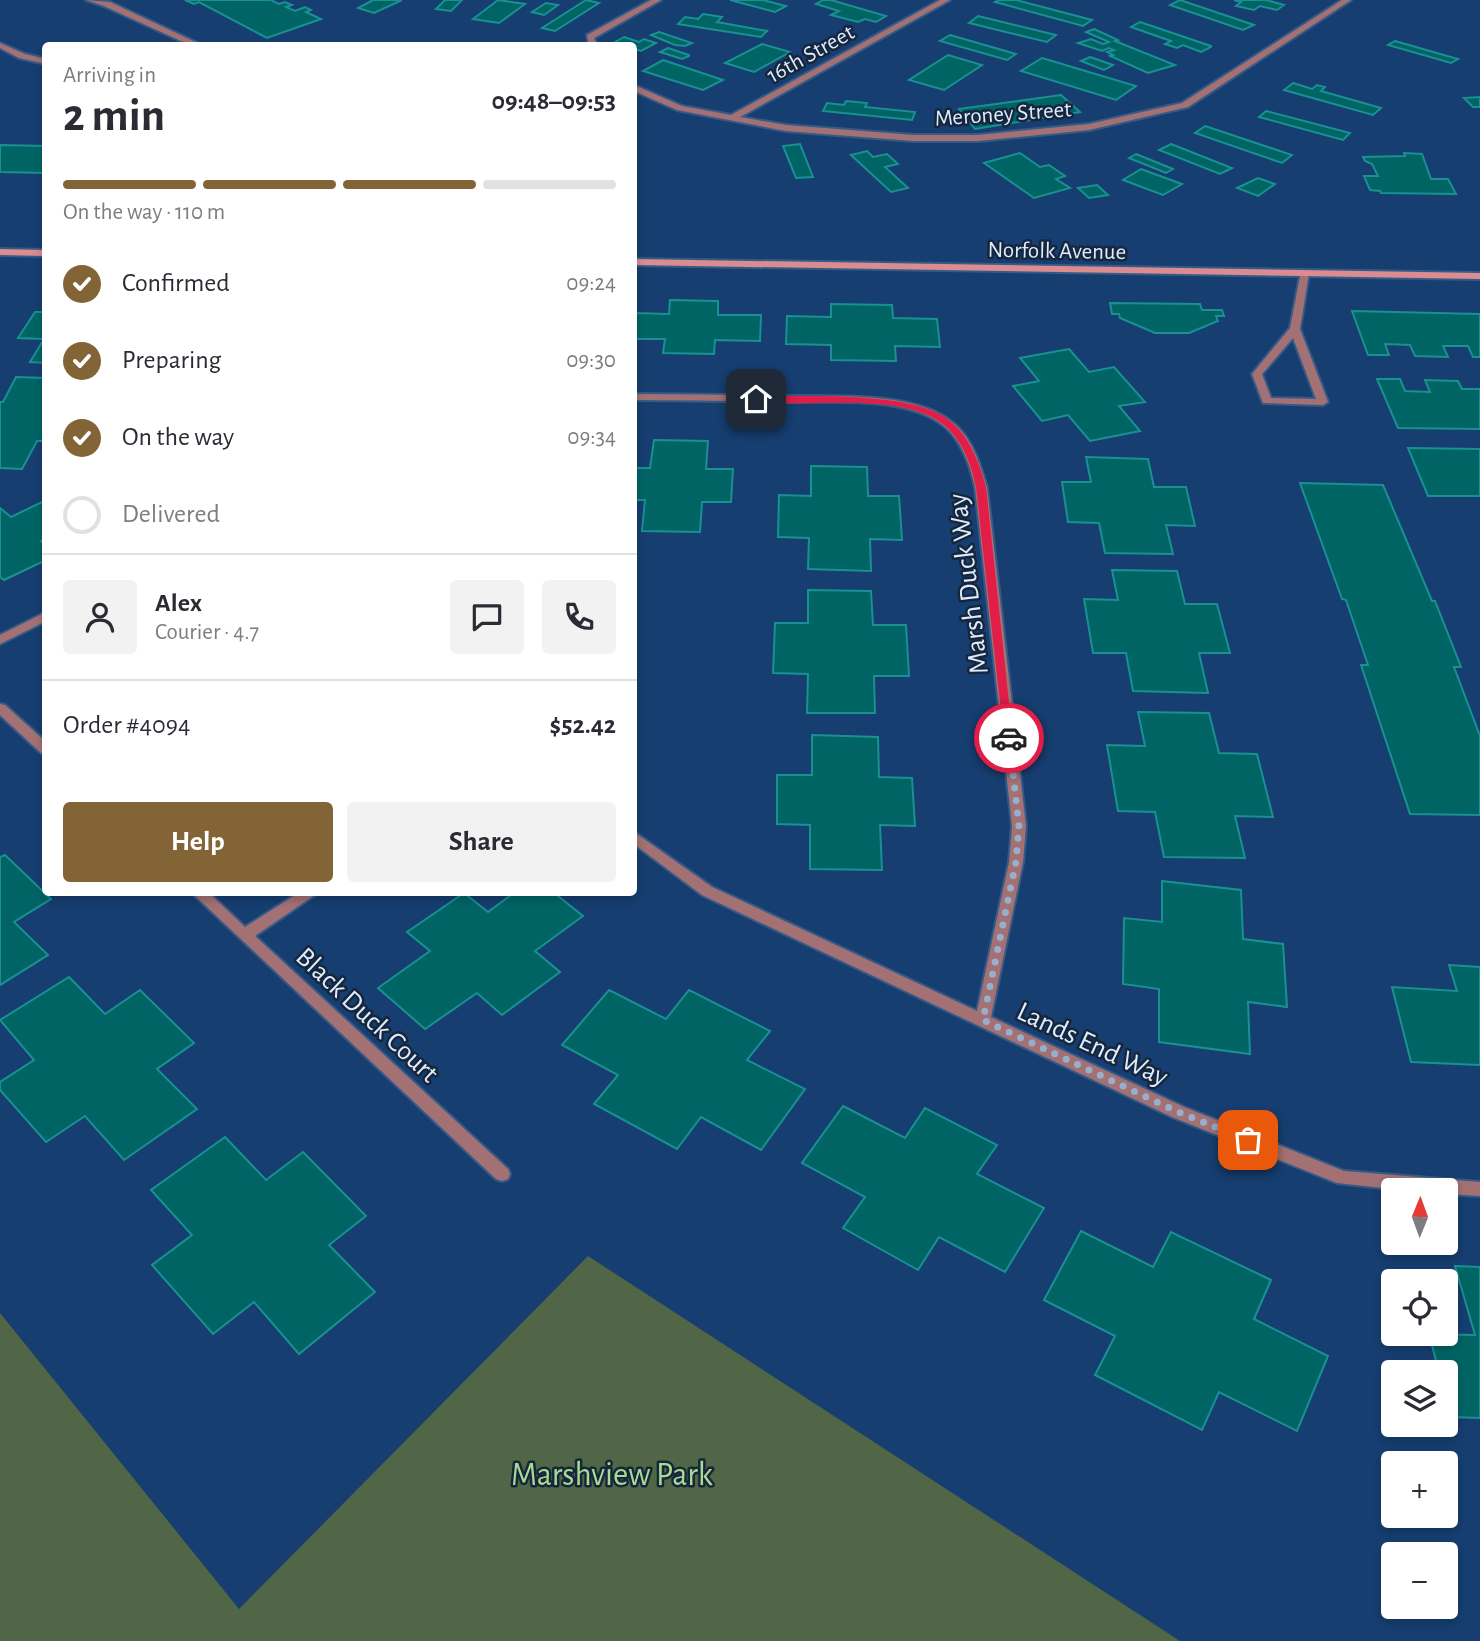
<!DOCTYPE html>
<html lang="en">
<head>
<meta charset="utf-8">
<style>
	:root { --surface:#fff; --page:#f2f2f3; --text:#2b2b33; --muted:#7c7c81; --line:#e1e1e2; --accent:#826436 }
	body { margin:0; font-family:"Alegreya Sans",sans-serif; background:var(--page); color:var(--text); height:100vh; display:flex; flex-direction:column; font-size:26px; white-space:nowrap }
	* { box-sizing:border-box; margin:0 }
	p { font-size:23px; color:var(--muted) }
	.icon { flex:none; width:38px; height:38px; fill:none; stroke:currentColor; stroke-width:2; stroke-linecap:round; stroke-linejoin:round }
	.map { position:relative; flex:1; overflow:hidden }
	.drawer { position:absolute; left:42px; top:42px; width:595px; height:854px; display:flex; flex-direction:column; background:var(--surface); border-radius:7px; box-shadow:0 4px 10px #0003 }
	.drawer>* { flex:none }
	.needle { width:46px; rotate:1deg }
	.tools { position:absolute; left:1381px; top:1178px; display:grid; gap:14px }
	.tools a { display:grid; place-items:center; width:77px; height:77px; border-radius:7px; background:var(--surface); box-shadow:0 4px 10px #0003; font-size:35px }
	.pin { position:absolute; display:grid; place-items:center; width:60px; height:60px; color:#fff; margin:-30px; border-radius:14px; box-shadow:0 4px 10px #0006 }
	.courier { position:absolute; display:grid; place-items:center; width:70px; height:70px; margin:-35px; border:5px solid #e11d48; border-radius:50%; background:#fff; color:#222; box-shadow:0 2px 9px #0007 }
	.overview em { font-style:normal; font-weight:600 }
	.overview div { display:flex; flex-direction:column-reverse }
	.overview { display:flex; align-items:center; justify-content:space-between; height:119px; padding:0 21px }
	h1 { font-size:46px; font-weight:600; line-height:52px }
	.bar { display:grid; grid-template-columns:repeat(4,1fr); gap:10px 7px; align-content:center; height:84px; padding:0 21px }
	.bar i { height:9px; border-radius:5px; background:var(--line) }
	.bar .current { background:var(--accent) }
	.bar p { grid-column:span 4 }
	.line { display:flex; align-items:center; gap:18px; padding:0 21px; border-top:2px solid var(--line) }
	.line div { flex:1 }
	.round { display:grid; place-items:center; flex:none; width:74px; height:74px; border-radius:7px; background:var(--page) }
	ol { padding:0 21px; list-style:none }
	li { display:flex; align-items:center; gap:21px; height:77px }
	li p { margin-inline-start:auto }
	li .icon { padding:7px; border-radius:50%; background:var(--accent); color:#fff; stroke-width:4 }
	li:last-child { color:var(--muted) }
	li i { width:38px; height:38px; border:4px solid var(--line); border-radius:50% }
	.cta { display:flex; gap:14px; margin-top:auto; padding:14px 21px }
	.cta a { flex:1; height:80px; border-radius:7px; background:var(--accent); color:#fff; font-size:28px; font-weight:600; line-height:80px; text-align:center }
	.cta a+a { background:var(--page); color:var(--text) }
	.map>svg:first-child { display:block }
	.green { fill:#516647 }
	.building { fill:#006465; stroke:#199192; stroke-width:2 }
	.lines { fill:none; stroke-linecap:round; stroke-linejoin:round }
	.street-casing { stroke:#365a87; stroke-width:4 }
	.secondary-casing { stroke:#365a87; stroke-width:4 }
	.street { fill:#a37174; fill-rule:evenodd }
	.secondary { fill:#db8c91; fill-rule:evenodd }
	.route { fill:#e11d48 }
	.done { stroke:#98afcc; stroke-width:7; stroke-dasharray:0 12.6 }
	.labels { text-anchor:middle; stroke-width:5; stroke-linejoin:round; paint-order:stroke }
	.far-street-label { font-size:23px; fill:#deecfe; stroke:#15263d }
	.street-label { font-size:28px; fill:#deecfe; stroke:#15263d }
	.near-park-label { font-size:33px; fill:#a8da8f; stroke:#15263d }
</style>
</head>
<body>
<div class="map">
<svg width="1480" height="1641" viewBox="0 0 1480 1641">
	<rect width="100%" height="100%" fill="#163e70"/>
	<polygon class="green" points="588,1256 1180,1641 0,1641 0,1313 239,1609"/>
	<g class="building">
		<polygon points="185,0 271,0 279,4 285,2 292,5 286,7 295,11 305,7 311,10 306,12 321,19 267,38 199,2 194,4"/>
		<polygon points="373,0 402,0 374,13 358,8"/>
		<polygon points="445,0 462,0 451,11 436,9"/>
		<polygon points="498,0 525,4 499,23 473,19"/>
		<polygon points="586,0 599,3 555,31 542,28"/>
		<polygon points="730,0 763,0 786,6 775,12"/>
		<polygon points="823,0 831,0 886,16 876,22 865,19 858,22 831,15 839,11 816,4"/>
		<polygon points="999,0 1016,0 1092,20 1083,26 995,2"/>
		<polygon points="1180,0 1254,25 1243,30 1170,5"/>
		<polygon points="1234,0 1266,0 1284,5 1277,10 1260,6 1254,10 1236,6 1241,2"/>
		<polygon points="546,3 558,5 544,15 532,12"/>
		<polygon points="703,14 722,17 717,22 767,31 761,37 678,24 685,17 698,19"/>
		<polygon points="978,16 1056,35 1047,42 969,23"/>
		<polygon points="1140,22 1211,46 1211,47 1201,52 1183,45 1177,48 1165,44 1171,41 1131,27"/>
		<polygon points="1094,29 1118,40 1115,41 1175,65 1148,73 1110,56 1113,55 1107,52 1114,50 1109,48 1102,51 1078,43 1091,39 1103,44 1109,42 1086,32"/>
		<polygon points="659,32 692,43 685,46 675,45 651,35"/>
		<polygon points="950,35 1016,54 1007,60 940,41"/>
		<polygon points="624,37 639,42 644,39 656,43 641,51 634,49 634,46 615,42"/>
		<polygon points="1395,41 1458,59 1451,63 1388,45"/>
		<polygon points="762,44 790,52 754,72 725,63"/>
		<polygon points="668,48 689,55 689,56 682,59 660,52"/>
		<polygon points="948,55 982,65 944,90 909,80"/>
		<polygon points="1090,57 1113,65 1104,70 1081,61"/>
		<polygon points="1042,58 1136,86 1116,100 1021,71"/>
		<polygon points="663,60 723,80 703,90 643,71"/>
		<polygon points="1293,83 1312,89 1317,85 1325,87 1321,91 1381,108 1373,115 1284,90"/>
		<polygon points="1061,95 1080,112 975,129 959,109"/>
		<polygon points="1480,97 1480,107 1473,107 1464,98"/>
		<polygon points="846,101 867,103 865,107 915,112 912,120 823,111 827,103 844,105"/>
		<polygon points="1266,111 1350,133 1343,140 1259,117"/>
		<polygon points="1205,126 1292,155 1282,163 1195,133"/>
		<polygon points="800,144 813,177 796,178 783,146"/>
		<polygon points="1171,144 1232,168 1220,174 1159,150"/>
		<polygon points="0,145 46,146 46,173 0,172"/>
		<polygon points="867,151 873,157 887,154 898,164 885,167 908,188 891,192 851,155"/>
		<polygon points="1020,153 1040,167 1049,165 1065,176 1056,179 1070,188 1034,198 984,163"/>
		<polygon points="1404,153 1422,154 1431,179 1448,179 1456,194 1381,193 1380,191 1370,190 1364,176 1378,176 1372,164 1365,161 1363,157 1405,156"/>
		<polygon points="1136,154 1173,169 1166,173 1129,158"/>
		<polygon points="1141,169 1182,184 1163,195 1123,180"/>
		<polygon points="1258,178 1275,184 1258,196 1237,188"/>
		<polygon points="1097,185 1108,195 1089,198 1078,188"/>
		<polygon points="670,300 718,301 718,315 761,315 760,341 715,340 714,354 663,353 665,339 634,339 634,313 669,314"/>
		<polygon points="1110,303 1200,304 1202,310 1222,310 1224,316 1216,316 1218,321 1189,333 1155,333 1120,318 1119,314 1112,314"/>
		<polygon points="831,304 892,305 893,318 937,319 940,347 895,346 896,361 831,360 831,345 786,344 787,316 831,317"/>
		<polygon points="1352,311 1480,314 1480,357 1473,357 1468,346 1443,346 1448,357 1415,356 1410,345 1385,344 1389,355 1368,355"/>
		<polygon points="35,312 46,312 46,363 30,362 44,339 18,338"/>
		<polygon points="1069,349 1089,372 1114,367 1145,402 1119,406 1140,431 1090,441 1068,415 1042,421 1013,386 1039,381 1020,358"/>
		<polygon points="16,377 46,378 46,441 37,441 22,469 0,468 0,402 3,402"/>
		<polygon points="1377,379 1400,379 1405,391 1430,392 1425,380 1458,381 1462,389 1480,389 1480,429 1398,428"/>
		<polygon points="654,440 708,441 706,469 733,469 731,502 702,502 700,532 642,531 645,500 634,500 634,468 650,468"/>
		<polygon points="1408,448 1480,449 1480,496 1428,496"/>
		<polygon points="1086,457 1148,459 1154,487 1186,487 1195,526 1166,525 1173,554 1105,553 1099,523 1068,522 1062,482 1091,482"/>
		<polygon points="811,466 867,467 868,496 899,496 902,540 870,539 871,571 808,569 809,538 778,537 779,495 811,496"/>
		<polygon points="1300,483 1383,485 1432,601 1435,601 1461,667 1454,667 1480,736 1480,815 1410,814 1361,665 1368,665 1346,600 1342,599"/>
		<polygon points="46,500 46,539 41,541 46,545 46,560 4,580 0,577 0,508 11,517"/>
		<polygon points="1112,570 1177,571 1185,604 1217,604 1230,653 1199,653 1208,693 1133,691 1126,653 1093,653 1084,599 1118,600"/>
		<polygon points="808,590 871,591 873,625 906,625 909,676 874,676 875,713 807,713 808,674 773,673 775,623 808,623"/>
		<polygon points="1138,712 1209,713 1219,753 1257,754 1273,817 1235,816 1245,858 1164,857 1155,812 1118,811 1107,745 1145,746"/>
		<polygon points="812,735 878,737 879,777 912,778 915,826 880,825 882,870 810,869 810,825 777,824 777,775 812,775"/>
		<polygon points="5,855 51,899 14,922 48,955 0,985 0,857"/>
		<polygon points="1162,881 1241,890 1243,939 1283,944 1287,1007 1248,1002 1250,1054 1159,1042 1159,989 1123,984 1124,918 1162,922"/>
		<polygon points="515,892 553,892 583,916 535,951 560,972 502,1015 477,993 425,1029 378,988 430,951 407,932 464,893 488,912"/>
		<polygon points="1449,965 1480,967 1480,1065 1411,1062 1392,987 1457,991"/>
		<polygon points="69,977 105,1014 140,990 194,1043 157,1069 197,1109 124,1160 85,1116 46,1142 0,1090 0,1082 34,1060 0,1020"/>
		<polygon points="609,990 666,1019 689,990 770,1031 747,1060 805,1089 761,1150 701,1117 677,1149 594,1104 618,1075 562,1045"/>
		<polygon points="843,1106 905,1138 925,1108 997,1145 977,1174 1044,1208 1005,1272 939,1237 918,1270 843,1228 865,1197 802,1163"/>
		<polygon points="225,1137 266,1180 303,1152 366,1216 329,1245 375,1292 299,1354 254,1302 213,1334 152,1265 192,1235 151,1190"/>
		<polygon points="1081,1231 1153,1267 1171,1232 1271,1280 1254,1319 1328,1356 1297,1431 1219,1392 1202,1430 1095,1375 1115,1336 1044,1300"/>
		<polygon points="1455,1266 1480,1267 1480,1418 1451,1417 1446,1397 1446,1372 1439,1372 1429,1334 1475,1335"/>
	</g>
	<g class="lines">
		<defs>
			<g id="street">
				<polygon points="86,0 110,2 204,46 192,46 104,6"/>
				<polygon points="651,0 661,0 594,38 597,46 589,46 587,35"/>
				<polygon points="940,0 950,0 740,117 786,125 914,135 978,135 1089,124 1182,103 1342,0 1351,0 1188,107 1089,130 978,141 914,141 786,131 677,110 634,91 634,85 682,106 731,115"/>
				<polygon points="0,43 25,54 46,59 46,64 19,58 0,48"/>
				<path d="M1301,271L1309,273L1300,329L1328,402L1323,405L1263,403L1252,374L1290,328ZM1293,338L1316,399L1271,398L1262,374Z"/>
				<path d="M634,394C682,394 731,395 779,396C828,397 913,390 952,422C972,437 980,464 987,487L1026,826L1023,862L991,1017L1184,1107L1344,1171L1480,1182V1196L1446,1194V1190H1402L1337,1183L1172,1117L702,895L634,844V832L712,887L977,1011L1009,862L1012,826L975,487C970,465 962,441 944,426C905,394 826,403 778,402C730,401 682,400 634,400Z"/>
				<polygon points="46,612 46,621 0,644 0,635"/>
				<polygon points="0,704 5,705 46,742 46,755 41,753 0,715"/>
				<polygon points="191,892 208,892 245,927 300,892 319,892 255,936 508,1169 510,1174 508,1179 502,1181 496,1179"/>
			</g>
			<g id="secondary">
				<polygon points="0,249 46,250 46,256 0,255"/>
				<polygon points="634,259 1480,273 1480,279 634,265"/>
			</g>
		</defs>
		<use href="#street" class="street-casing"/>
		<use href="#secondary" class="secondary-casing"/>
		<use href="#street" class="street"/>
		<use href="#secondary" class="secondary"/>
	</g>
	<path class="route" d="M756,396C804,397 907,391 946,418C969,434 979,462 986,487L1013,741L1009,742L1004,738L976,487C971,463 961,436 940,422C895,391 805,409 753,401V397Z"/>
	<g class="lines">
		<polyline class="done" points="1009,738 1019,826 1016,862 983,1020 1178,1112 1248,1140"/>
	</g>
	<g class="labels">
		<g class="far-street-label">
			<text transform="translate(810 53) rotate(-29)" y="8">16th Street</text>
			<text transform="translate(1003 113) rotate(-4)" y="8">Meroney Street</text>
			<text transform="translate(1057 250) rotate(1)" y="8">Norfolk Avenue</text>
		</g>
		<g class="street-label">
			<text transform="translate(967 584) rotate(-97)" y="10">Marsh Duck Way</text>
			<text transform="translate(368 1014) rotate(43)" y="10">Black Duck Court</text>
			<text transform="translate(1093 1043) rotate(25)" y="10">Lands End Way</text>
		</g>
		<g class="near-park-label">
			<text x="612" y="1485">Marshview Park</text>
		</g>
	</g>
</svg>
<div class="tools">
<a><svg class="needle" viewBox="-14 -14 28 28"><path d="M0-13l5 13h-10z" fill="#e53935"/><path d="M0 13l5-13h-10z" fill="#7c7c81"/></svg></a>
<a><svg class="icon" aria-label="locate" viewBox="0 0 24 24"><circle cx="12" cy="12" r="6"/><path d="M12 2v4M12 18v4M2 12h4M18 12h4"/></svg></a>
<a><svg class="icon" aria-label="layers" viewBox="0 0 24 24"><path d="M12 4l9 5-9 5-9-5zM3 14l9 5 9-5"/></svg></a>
<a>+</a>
<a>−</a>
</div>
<div class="pin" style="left:1248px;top:1140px;background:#ea580c"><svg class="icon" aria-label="bag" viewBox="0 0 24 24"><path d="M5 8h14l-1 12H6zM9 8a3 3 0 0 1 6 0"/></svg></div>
<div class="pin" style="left:756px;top:399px;background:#1f2937"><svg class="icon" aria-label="home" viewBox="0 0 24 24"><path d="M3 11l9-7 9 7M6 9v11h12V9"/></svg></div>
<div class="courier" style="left:1009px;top:738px"><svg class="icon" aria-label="car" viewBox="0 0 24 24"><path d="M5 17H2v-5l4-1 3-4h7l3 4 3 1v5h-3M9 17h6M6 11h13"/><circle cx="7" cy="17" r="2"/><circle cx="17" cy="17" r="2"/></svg></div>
<section class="drawer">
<div class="overview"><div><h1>2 min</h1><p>Arriving in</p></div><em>09:48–09:53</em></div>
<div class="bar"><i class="current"></i><i class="current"></i><i class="current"></i><i></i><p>On the way · 110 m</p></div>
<ol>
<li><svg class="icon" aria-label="check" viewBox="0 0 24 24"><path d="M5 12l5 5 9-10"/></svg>Confirmed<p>09:24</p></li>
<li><svg class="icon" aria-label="check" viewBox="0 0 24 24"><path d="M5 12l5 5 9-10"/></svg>Preparing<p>09:30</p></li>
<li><svg class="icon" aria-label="check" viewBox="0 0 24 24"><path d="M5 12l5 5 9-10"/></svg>On the way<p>09:34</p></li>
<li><i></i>Delivered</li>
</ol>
<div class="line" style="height:126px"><a class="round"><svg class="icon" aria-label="person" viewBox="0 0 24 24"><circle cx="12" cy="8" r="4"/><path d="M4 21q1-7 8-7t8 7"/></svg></a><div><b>Alex</b><p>Courier · 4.7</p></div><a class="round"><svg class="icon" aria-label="chat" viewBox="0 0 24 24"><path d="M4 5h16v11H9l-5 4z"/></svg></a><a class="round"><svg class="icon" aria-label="phone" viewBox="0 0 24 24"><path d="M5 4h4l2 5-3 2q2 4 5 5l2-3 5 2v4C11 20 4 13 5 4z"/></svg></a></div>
<div class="line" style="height:91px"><div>Order #4094</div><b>$52.42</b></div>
<div class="cta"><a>Help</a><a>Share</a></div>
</section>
</div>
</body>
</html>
